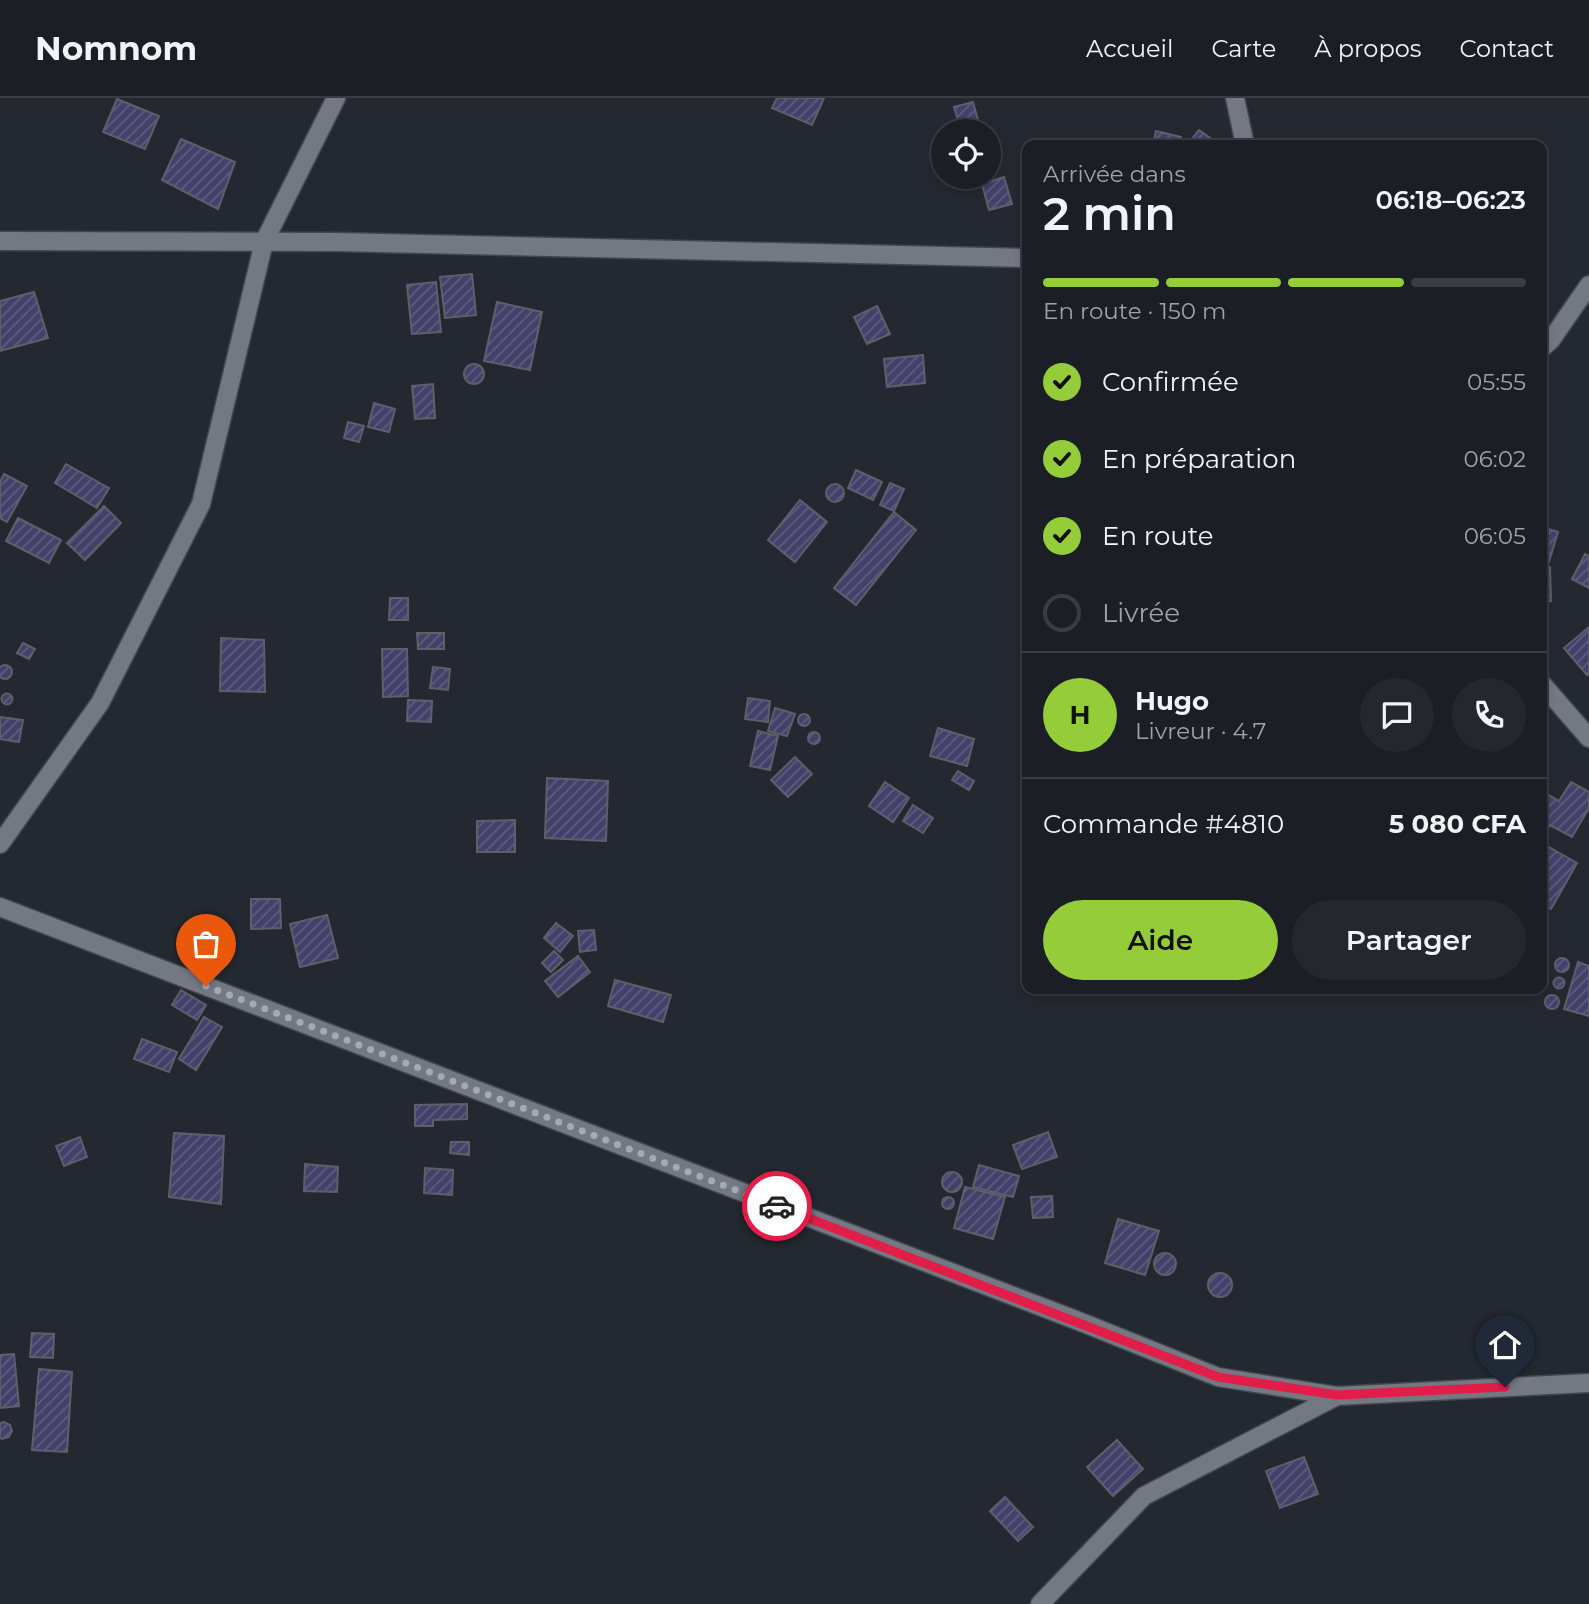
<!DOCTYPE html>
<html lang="fr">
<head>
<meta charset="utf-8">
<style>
	:root { --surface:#1b1f25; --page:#24272d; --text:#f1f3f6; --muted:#a0a2a7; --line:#393d42; --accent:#95cc3a }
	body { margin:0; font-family:Montserrat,sans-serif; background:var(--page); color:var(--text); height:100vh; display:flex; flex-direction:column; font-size:26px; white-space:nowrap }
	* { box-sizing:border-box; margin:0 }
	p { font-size:23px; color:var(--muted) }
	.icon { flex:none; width:38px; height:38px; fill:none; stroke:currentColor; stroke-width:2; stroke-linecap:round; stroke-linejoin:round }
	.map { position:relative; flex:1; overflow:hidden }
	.drawer { position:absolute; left:1022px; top:42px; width:525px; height:854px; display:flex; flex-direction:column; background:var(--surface); border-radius:14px; box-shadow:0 4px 10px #0003,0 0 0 2px var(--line) }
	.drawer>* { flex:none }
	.controls { position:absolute; left:931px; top:21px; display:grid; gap:14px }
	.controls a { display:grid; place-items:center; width:70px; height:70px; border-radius:50%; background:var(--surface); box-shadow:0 4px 10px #0003,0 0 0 2px var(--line); font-size:35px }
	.pin { position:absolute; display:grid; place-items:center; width:60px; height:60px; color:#fff; margin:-72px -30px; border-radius:50% 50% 50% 0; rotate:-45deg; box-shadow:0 0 7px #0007 }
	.pin .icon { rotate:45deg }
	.courier { position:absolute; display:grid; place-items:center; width:70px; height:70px; margin:-35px; border:5px solid #e11d48; border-radius:50%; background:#fff; color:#222; box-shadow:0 2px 9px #0007 }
	.summary em { font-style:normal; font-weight:600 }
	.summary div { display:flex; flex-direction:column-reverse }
	.summary { display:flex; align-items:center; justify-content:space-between; height:119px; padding:0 21px }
	h1 { font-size:46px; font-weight:600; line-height:52px }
	.bar { display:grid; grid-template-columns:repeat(4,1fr); gap:10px 7px; align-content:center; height:84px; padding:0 21px }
	.bar i { height:9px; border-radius:5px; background:var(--line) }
	.bar .active { background:var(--accent) }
	.bar p { grid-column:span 4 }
	.line { display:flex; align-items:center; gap:18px; padding:0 21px; border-top:2px solid var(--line) }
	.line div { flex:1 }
	.round { display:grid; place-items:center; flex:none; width:74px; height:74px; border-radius:37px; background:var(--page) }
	ol { padding:0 21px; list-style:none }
	li { display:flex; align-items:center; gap:21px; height:77px }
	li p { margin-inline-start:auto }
	li .icon { padding:7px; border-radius:50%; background:var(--accent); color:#111; stroke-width:4 }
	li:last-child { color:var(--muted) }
	li i { width:38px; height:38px; border:4px solid var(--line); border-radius:50% }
	.primary-button { display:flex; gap:14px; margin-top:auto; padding:14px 21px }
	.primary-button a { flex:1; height:80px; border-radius:42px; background:var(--accent); color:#111; font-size:28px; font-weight:600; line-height:80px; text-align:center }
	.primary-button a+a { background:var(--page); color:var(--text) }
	header { display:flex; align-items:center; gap:42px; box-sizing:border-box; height:98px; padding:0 35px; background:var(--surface); border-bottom:2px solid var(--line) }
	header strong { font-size:33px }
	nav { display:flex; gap:38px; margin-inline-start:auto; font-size:24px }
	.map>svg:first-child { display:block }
	.building { fill:url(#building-hatch); stroke:#5f5f6a; stroke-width:2 }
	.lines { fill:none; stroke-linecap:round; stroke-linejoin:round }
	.street-casing { stroke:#42464e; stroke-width:21 }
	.street { stroke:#737883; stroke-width:18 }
	.done { stroke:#a5a9b0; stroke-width:7; stroke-dasharray:0 12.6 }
	.route { stroke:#e11d48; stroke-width:9 }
</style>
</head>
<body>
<header>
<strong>Nomnom</strong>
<nav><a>Accueil</a><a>Carte</a><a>À propos</a><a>Contact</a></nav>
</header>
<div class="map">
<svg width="1589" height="1506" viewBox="0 0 1589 1506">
	<defs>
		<pattern id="building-hatch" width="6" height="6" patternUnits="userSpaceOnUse" patternTransform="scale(1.75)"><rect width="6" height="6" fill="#45406a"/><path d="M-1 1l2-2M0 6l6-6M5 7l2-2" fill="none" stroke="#605c80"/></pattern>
	</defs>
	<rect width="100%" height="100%" fill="#242931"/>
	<g class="building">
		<polygon points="777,0 824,0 812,27 772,10"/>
		<polygon points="117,1 159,18 145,51 103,34"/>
		<polygon points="973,4 981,33 961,33 954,9"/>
		<polygon points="1199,32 1220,47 1187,47"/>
		<polygon points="1156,33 1181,39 1179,47 1153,47"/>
		<polygon points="181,41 235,64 218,111 162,82"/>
		<polygon points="1004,79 1012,106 989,112 982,86"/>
		<polygon points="472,176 476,217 445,220 440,179"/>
		<polygon points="436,184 441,234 412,236 407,187"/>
		<polygon points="34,194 48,240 0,253 0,203"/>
		<polygon points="497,204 542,214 530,272 484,263"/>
		<polygon points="877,208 890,236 867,246 854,219"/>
		<polygon points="923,257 925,285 887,289 884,261"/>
		<circle cx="474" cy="276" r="10"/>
		<polygon points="433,286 435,320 415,321 412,288"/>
		<polygon points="374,305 395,311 389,334 368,329"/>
		<polygon points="348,324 364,328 359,344 344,340"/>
		<polygon points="66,366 109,390 97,410 55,385"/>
		<polygon points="856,372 882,384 873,402 848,390"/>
		<polygon points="4,376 27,388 7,424 0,420 0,384"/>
		<polygon points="890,385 904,391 894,413 880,407"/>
		<circle cx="835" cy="395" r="9"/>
		<polygon points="800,402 827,424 795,464 768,442"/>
		<polygon points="104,408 121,425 85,462 67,445"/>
		<polygon points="894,414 916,432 856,507 834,490"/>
		<polygon points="18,420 61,442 49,465 6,443"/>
		<polygon points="1542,429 1558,434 1549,464 1542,461"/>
		<polygon points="1585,456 1589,458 1589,490 1572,481"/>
		<polygon points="1542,469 1550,469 1551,503 1542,503"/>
		<polygon points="390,500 408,500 408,522 389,522"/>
		<polygon points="1589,529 1589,575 1587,577 1564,550"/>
		<polygon points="417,535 444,535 444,551 418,551"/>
		<polygon points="221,540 264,542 265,594 220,593"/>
		<polygon points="23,545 35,551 29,561 17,555"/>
		<polygon points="382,551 407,551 408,598 383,599"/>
		<circle cx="5" cy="574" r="7"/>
		<polygon points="433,569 450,571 448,592 430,590"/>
		<circle cx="7" cy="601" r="5.5"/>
		<polygon points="748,600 770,603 768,624 745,621"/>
		<polygon points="408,602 432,603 431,624 407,623"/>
		<polygon points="775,610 795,616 787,638 768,633"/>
		<circle cx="804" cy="622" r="6"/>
		<polygon points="0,619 23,622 19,644 0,641"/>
		<polygon points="938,630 974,641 967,668 930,658"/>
		<polygon points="758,633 778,638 770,672 750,668"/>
		<circle cx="814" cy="640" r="6"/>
		<polygon points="795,659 812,676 788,699 771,682"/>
		<polygon points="958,673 974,683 969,692 952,682"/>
		<polygon points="547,680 608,683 606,743 545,740"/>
		<polygon points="885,684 909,700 893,724 869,708"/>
		<polygon points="1571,684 1589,694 1589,710 1572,739 1550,727 1549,729 1542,725 1542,693 1559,703"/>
		<polygon points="913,707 933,720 923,735 903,723"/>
		<polygon points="515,722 515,754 477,754 477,723"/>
		<polygon points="1542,745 1577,765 1551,811 1542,805"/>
		<polygon points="251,801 280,801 281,830 251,831"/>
		<polygon points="327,817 338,860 300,869 290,826"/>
		<polygon points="556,825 573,838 560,854 544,840"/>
		<polygon points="594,832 596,852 580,854 578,833"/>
		<polygon points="554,853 563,862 551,874 542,865"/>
		<polygon points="578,858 590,874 558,899 545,883"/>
		<circle cx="1562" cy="867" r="7"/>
		<polygon points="1578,864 1589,868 1589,918 1564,911"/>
		<circle cx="1559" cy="885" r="5.5"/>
		<polygon points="615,882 671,897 663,924 608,908"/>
		<polygon points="181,892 206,907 197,922 172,907"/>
		<circle cx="1552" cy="904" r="7"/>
		<polygon points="204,919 222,929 196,972 179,961"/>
		<polygon points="142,941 177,954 169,974 134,961"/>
		<polygon points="467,1006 467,1021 433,1022 433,1028 415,1028 415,1007"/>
		<polygon points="1048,1034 1057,1059 1022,1071 1013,1047"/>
		<polygon points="174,1035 224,1038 221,1106 169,1099"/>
		<polygon points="80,1039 87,1059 64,1068 56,1048"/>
		<polygon points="451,1044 469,1044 469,1057 450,1055"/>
		<polygon points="305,1066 338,1069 337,1094 304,1093"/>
		<polygon points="979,1067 1019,1078 1013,1099 973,1089"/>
		<polygon points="425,1070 453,1072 452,1097 424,1095"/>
		<circle cx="952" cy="1084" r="10"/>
		<polygon points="965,1089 1005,1099 993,1141 954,1130"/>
		<polygon points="1052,1098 1053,1119 1033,1120 1031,1099"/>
		<circle cx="948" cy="1105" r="6"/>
		<polygon points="1118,1121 1159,1133 1145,1177 1105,1165"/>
		<circle cx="1165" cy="1166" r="11"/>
		<circle cx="1220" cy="1187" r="12"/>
		<polygon points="32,1235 54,1236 53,1260 30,1259"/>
		<polygon points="14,1256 19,1308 0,1310 0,1257"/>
		<polygon points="39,1271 72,1274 67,1354 32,1352"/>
		<polygon points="4,1324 10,1327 12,1333 9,1339 2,1341 0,1340 0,1325"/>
		<polygon points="1117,1342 1143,1371 1113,1398 1087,1369"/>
		<polygon points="1304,1359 1318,1396 1280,1410 1266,1373"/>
		<polygon points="1005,1399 1033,1429 1018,1443 990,1413"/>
	</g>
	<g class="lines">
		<defs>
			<g id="street">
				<polyline points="1235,0 1245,47"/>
				<polyline points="0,143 337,144 1027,160"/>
				<polyline points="1542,250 1551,242 1589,187"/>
				<polyline points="1542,586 1589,640"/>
				<polyline points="0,746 100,605 201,406 264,144 336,0"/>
				<polyline points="0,809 1081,1224 1218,1279 1337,1298 1589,1285"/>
				<polyline points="1040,1506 1144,1398 1337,1298"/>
			</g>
		</defs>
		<use href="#street" class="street-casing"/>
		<use href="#street" class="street"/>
	</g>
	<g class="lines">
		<polyline class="done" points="206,888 777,1108"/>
		<polyline class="route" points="777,1108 1218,1279 1337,1297 1505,1289"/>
	</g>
</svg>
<div class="controls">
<a><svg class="icon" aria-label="locate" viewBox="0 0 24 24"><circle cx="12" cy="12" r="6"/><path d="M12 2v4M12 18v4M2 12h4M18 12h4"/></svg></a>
</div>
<div class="pin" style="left:206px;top:888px;background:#ea580c"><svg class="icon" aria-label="bag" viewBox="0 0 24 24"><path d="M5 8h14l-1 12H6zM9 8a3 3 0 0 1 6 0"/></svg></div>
<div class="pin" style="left:1505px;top:1289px;background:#1f2937"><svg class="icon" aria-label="home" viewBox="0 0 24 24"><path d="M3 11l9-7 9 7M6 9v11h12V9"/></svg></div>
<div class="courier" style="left:777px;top:1108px"><svg class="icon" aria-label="car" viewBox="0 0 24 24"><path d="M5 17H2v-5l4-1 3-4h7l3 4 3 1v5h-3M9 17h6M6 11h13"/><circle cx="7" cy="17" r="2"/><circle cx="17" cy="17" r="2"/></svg></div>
<section class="drawer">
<div class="summary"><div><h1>2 min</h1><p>Arrivée dans</p></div><em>06:18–06:23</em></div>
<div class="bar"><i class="active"></i><i class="active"></i><i class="active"></i><i></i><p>En route · 150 m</p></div>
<ol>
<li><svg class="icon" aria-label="check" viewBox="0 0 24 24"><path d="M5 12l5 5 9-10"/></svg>Confirmée<p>05:55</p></li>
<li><svg class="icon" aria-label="check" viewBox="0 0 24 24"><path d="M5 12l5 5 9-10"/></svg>En préparation<p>06:02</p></li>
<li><svg class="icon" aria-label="check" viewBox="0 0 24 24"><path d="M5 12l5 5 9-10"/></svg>En route<p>06:05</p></li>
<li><i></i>Livrée</li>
</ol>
<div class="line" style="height:126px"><b class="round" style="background:var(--accent);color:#111">H</b><div><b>Hugo</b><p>Livreur · 4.7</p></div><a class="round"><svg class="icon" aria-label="chat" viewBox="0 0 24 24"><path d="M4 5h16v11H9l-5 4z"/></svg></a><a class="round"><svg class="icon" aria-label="phone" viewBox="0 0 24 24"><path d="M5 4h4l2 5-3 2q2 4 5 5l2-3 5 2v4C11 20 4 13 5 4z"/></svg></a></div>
<div class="line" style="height:91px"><div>Commande #4810</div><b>5 080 CFA</b></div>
<div class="primary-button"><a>Aide</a><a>Partager</a></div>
</section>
</div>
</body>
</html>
